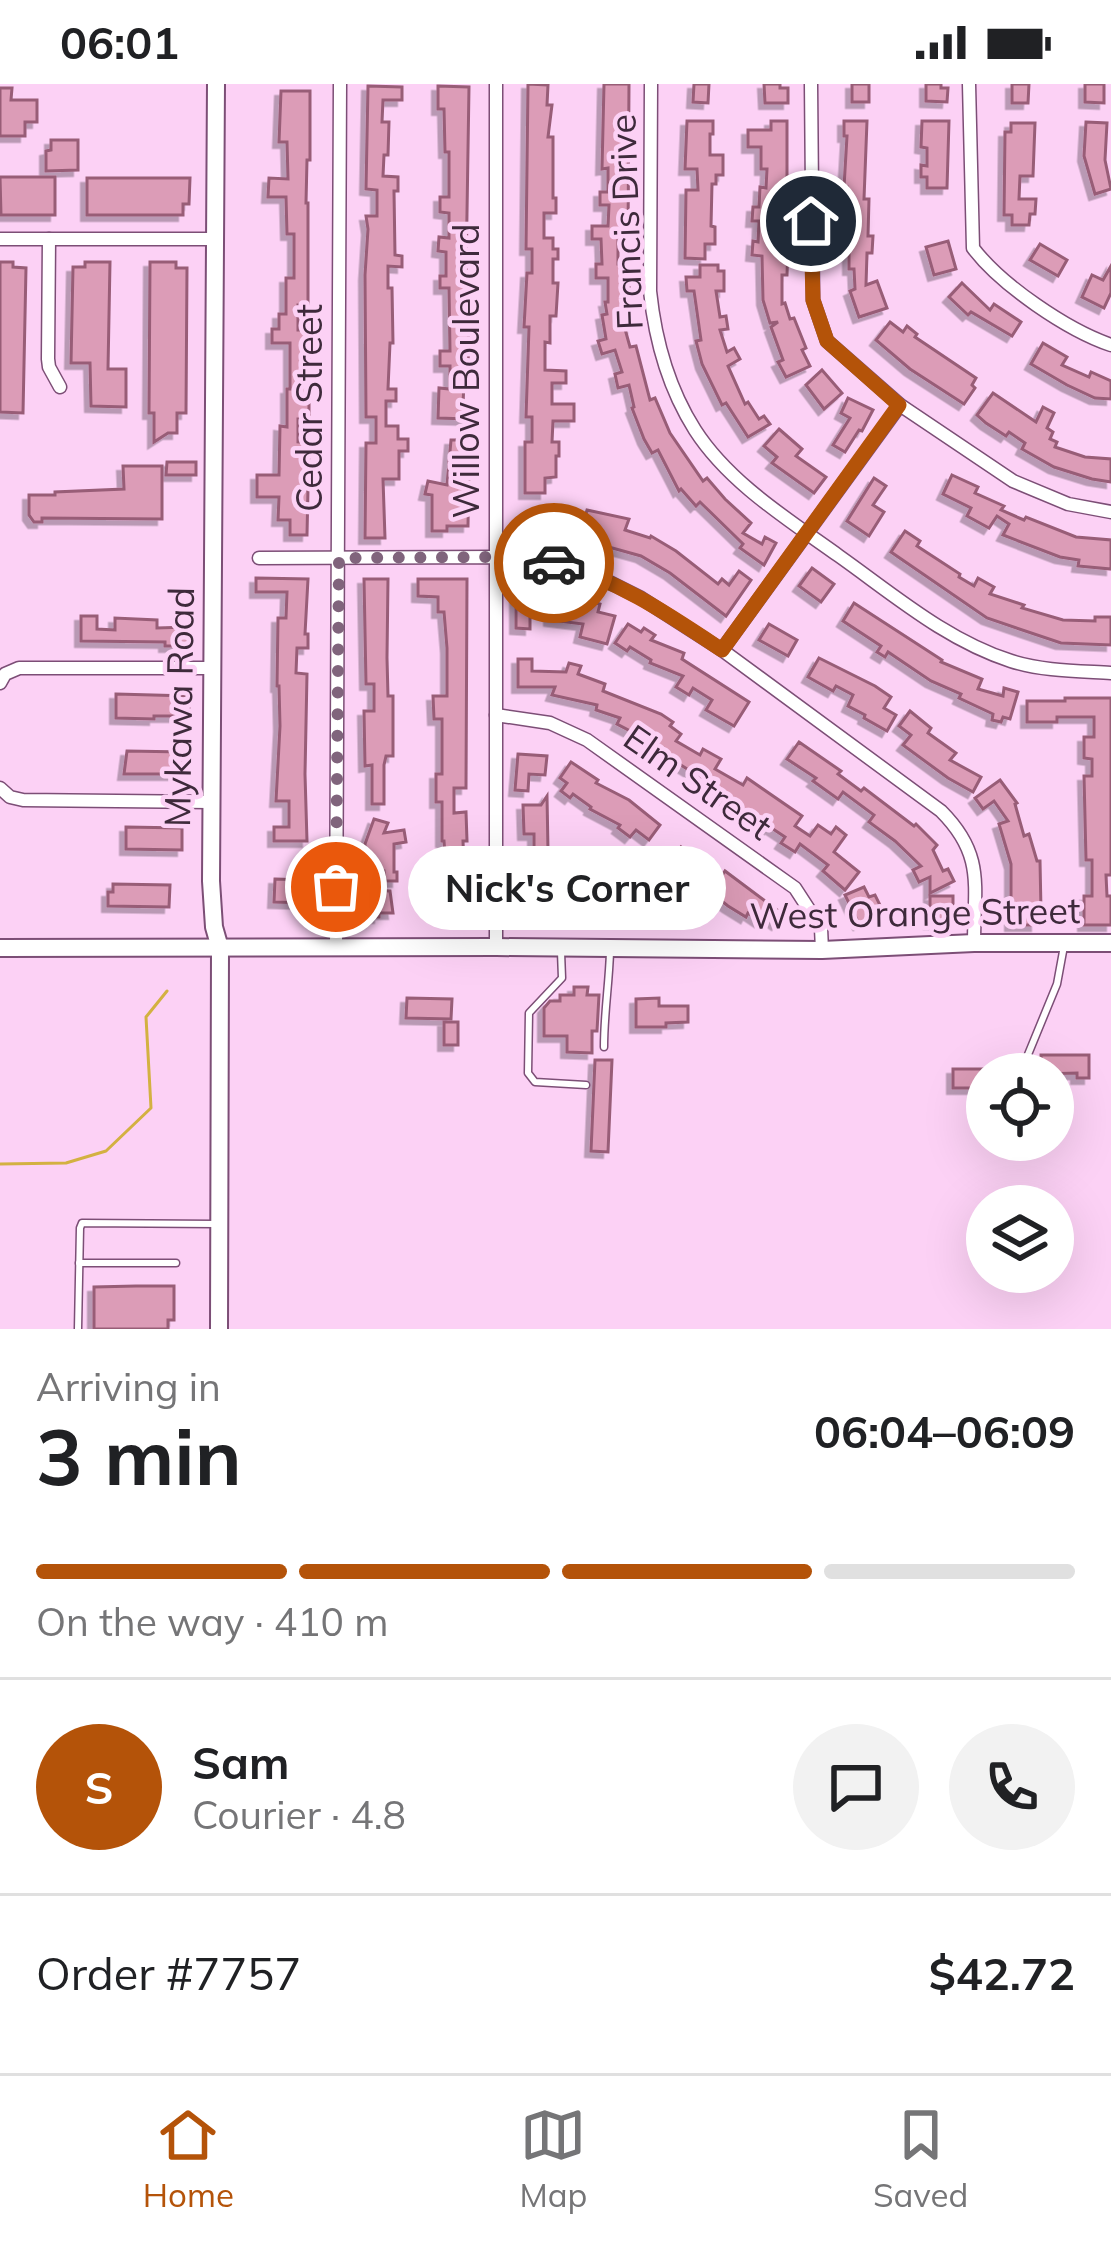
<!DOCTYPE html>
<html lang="en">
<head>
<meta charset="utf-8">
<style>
	:root { --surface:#fff; --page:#f2f2f2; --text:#202124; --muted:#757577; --line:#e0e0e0; --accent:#b45309 }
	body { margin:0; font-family:Mulish,sans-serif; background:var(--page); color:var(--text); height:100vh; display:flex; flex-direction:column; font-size:45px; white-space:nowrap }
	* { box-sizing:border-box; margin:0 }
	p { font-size:39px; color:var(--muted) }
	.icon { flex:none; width:66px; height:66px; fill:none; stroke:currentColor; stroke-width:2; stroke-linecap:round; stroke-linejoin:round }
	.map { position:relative; height:1245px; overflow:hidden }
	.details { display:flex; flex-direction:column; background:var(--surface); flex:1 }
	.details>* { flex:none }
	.tools { position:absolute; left:966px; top:969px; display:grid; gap:24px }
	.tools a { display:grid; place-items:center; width:108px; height:108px; border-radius:50%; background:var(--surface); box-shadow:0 12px 48px #0002; font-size:60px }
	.pin { position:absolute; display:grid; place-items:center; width:102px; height:102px; color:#fff; margin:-51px; border:6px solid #fff; border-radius:50%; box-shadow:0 3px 12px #0007 }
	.courier { position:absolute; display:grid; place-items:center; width:120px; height:120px; margin:-60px; border:9px solid #b45309; border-radius:50%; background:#fff; color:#222; box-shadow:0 3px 15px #0007 }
	.bubble { position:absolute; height:84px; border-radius:42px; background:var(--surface); box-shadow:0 12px 48px #0002; font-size:39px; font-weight:700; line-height:84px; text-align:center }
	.head em { font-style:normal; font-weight:700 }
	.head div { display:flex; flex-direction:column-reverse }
	.head { display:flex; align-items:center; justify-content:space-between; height:204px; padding:0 36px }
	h1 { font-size:78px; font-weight:700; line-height:90px }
	.bar { display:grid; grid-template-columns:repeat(4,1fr); gap:18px 12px; align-content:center; height:144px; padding:0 36px }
	.bar i { height:15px; border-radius:9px; background:var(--line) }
	.bar .selected { background:var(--accent) }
	.bar p { grid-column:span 4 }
	.line { display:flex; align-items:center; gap:30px; padding:0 36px; border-top:3px solid var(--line) }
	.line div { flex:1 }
	.round { display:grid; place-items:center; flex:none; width:126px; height:126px; border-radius:63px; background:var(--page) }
	.status { display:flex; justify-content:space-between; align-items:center; height:84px; padding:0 60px; background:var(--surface); direction:ltr }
	.status svg { height:33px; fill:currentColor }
	.dock { display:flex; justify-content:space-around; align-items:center; height:168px; border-top:3px solid var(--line); background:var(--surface); font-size:33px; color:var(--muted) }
	.dock a { display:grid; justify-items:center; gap:6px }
	.dock .selected { color:var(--accent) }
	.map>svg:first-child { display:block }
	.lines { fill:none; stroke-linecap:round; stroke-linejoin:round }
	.stream { stroke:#d3b141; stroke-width:3 }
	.building { fill:#dc9cb7; stroke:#985d77; stroke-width:3; filter:url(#shadow) }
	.lane-casing { stroke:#7c4e76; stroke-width:9 }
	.street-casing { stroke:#7c4e76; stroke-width:15 }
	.secondary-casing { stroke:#7c4e76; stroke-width:20 }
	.lane { stroke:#fff; stroke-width:6 }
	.street { stroke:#fff; stroke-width:12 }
	.secondary { stroke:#fff; stroke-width:16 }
	.done { stroke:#80647c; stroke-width:12; stroke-dasharray:0 21.6 }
	.route { stroke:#b45309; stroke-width:15 }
	.labels { text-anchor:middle; stroke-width:9; stroke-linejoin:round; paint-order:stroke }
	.street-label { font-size:36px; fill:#3e2a3b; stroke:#fcd1f5 }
</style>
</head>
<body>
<div class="status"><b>06:01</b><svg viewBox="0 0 49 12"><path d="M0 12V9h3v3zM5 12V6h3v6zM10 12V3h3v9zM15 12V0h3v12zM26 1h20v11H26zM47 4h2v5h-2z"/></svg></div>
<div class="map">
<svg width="1111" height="1245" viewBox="0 0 1111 1245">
	<defs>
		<filter id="shadow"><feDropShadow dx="-5.5" dy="5.5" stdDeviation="0" flood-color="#0004"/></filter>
	</defs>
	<rect width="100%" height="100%" fill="#fcd1f5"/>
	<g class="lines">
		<polyline class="stream" points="0,1080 66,1079 106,1067 151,1024 146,933 167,907"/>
	</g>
	<g class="building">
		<polygon points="528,0 548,1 547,21 552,21 548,53 553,53 553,114 556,114 556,129 544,129 544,154 553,154 553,165 558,165 558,175 553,175 553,199 558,199 556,232 550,232 550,259 545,258 545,286 566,287 566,299 552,299 552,320 574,320 574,337 553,337 552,358 559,358 559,372 556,372 556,393 545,394 545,409 525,409 525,358 532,358 532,333 526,333 529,243 524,243 527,189 532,189 532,165 526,165"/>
		<polygon points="604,0 629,0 628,155 618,155 618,180 623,180 623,195 629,195 629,208 626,208 632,244 625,245 630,263 636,262 650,316 655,314 670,349 703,397 707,394 725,415 751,439 743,449 762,460 765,453 776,459 764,481 740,464 743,460 700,418 696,422 681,405 679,407 658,366 652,369 644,355 632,324 634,323 629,301 618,304 615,290 622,288 615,266 602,270 598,257 606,255 602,231 607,230 605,218 608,218 608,194 596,194 596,180 602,180 601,155 592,155 592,142 608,142 609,121 600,121 600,108 608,108 608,84 602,85"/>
		<polygon points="694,0 709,0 708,19 693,18"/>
		<polygon points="764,0 780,0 780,4 788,4 788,19 765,19"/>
		<rect x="852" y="0" width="17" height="18"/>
		<polygon points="926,0 941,0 941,4 948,4 947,18 926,17"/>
		<polygon points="1012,0 1029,0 1028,19 1012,19"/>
		<polygon points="1085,0 1104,0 1104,19 1085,18"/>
		<polygon points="368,2 402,3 402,16 383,16 382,38 389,38 388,71 384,71 383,92 398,93 398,107 394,107 395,171 402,172 402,183 388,182 388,204 392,204 393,259 390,259 388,305 396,305 396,317 386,317 386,342 398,342 398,355 408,355 408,367 399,367 399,395 383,395 385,454 365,454 366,359 376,359 376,333 366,333 365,191 368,145 366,132 377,132 377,106 366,105"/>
		<polygon points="438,2 469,3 466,192 469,193 468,297 464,297 463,321 468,321 468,335 438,334 439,304 450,305 450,282 440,282 440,267 450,267 449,204 440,204 440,192 446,192 446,168 438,167 439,153 449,154 449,129 440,128 440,113 449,113 449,68 445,68 444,25 438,25"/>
		<polygon points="0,4 12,4 11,16 37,16 37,38 25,38 25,52 0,52"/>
		<polygon points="281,7 310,7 310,76 307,76 306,119 308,119 308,221 298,221 298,246 309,246 309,335 298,335 298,358 309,359 307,451 290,451 290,436 278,436 279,413 257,413 257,391 279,391 280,342 287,343 287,305 290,305 290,259 272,259 272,245 279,245 279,230 286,230 286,194 294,194 294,150 287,150 286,113 268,113 269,94 288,95 287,58 279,58"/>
		<polygon points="687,37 713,37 713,50 710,50 710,71 723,71 723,91 716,91 716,100 712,100 711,142 715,143 715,160 705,160 705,175 685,174 686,106 698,106 697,85 685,85"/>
		<polygon points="771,37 787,37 787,120 784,119 784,138 780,138 780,159 788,160 787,191 782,191 782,220 785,219 790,235 794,234 806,264 802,266 810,282 786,293 778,278 783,276 771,243 778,238 770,239 763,216 762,172 752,171 753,157 758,158 759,137 752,137 753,123 759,123 760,103 766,104 767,85 761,85 761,63 748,63 748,46 771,46"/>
		<polygon points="844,37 867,37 864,115 869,115 868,152 873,152 872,169 867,169 866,201 877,197 887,224 859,233 850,207 855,205 854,185 849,185 849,167 844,167 847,103 844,103 847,52 844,52"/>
		<polygon points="922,37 949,37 947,104 927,104 927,93 921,93 921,81 927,82 927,64 921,63"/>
		<polygon points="1086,38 1107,39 1105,76 1111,105 1095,110 1084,72"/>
		<polygon points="1011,39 1035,39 1033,92 1020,92 1019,115 1036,115 1035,130 1030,130 1029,141 1012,141 1012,131 1004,131 1005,48 1011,48"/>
		<polygon points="51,56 78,56 78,86 46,87 46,67 51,66"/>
		<polygon points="0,93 55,93 55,131 1,131"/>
		<polygon points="87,94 190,94 189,120 183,120 183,131 87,131"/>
		<polygon points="948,157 956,185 934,191 926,163"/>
		<polygon points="1040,160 1067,176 1058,192 1030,176"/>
		<polygon points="0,178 13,178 13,183 26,184 23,329 0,328"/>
		<polygon points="85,178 110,178 108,285 126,285 126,323 91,322 90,279 71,279 73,183 85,183"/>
		<polygon points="150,178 176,178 176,184 187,184 186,329 177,329 177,349 168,349 154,358 154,329 149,329"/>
		<polygon points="700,181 718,181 718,187 724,187 724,207 716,207 720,233 726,232 728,245 720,246 727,268 734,264 740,275 728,282 745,320 748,318 759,335 764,332 770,340 748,353 726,319 722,321 702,280 696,257 701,256 694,207 687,207 686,193 700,193"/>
		<polygon points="1111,182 1111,209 1104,224 1082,213 1092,191 1103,196"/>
		<polygon points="962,199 990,226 994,220 1021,238 1012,252 971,228 968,231 949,213"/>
		<polygon points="890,238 903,248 907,242 917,250 915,253 976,294 972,301 975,304 964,320 910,285 876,256"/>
		<polygon points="1043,259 1067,273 1062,281 1089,293 1091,288 1111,297 1111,315 1095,314 1067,301 1031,280"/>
		<polygon points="822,286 842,309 824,325 806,301"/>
		<polygon points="993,309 1036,338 1043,323 1054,329 1047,344 1053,348 1050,355 1057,358 1055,363 1085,373 1111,375 1111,398 1092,395 1054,383 1022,365 1025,359 1009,348 1006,352 986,339 977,331"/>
		<polygon points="848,314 873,326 862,347 859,346 845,368 833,361 850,334 841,329"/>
		<polygon points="779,345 802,365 796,372 826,393 814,409 772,379 777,373 764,362"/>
		<polygon points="451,356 465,356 464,382 469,382 468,442 447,442 447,447 432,447 432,411 425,410 428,397 447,401"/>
		<polygon points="167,378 196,378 196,391 166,391"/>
		<polygon points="123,382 162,382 162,435 42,434 42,438 34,438 29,431 29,411 55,411 55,408 124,405"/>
		<polygon points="952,391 978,403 975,409 1004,422 1001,426 1024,436 1026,433 1076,453 1111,456 1111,485 1078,482 1079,476 1060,473 1003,451 1009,440 997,432 989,444 967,432 971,424 943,410"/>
		<polygon points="874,394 886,402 873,421 884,428 869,452 847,437"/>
		<polygon points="587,426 629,435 625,446 650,454 651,452 676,467 718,500 722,495 729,501 739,487 751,496 726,532 670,489 641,472 587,457 589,449 581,447"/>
		<polygon points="905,447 920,457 917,462 960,490 959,493 974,502 978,494 994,503 990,510 1024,521 1022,524 1063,536 1095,537 1095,533 1111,533 1111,561 1061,559 987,534 891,468"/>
		<polygon points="812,484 834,500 821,518 799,502"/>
		<polygon points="256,494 308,495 305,550 308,550 308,564 297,564 296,589 307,590 305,690 307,757 274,757 274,743 289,743 289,717 276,717 280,642 279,602 277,602 278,534 286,534 287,508 256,508"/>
		<polygon points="364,495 388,495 387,574 388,612 393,612 393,672 386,672 384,681 384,720 372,720 372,681 365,682 364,627 374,627 374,600 366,600"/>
		<polygon points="418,495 467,495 466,704 454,704 454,729 466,728 467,757 463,757 466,834 447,834 448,817 437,817 437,803 442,804 441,786 446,785 444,757 442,757 442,718 436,718 436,690 442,690 442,635 434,635 433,612 447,612 447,564 444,528 438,528 438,513 418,512"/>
		<polygon points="516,505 545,505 569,509 569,518 589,519 590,517 600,520 598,528 615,532 607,560 580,553 583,540 550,536 550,527 530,527 530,545 516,544"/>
		<polygon points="854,519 942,576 941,578 982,595 978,605 1003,612 1004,604 1018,608 1010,635 1003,633 1001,638 992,636 993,630 959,614 961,610 931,597 888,568 885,573 877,568 881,562 843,537"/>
		<polygon points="81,532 97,532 97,545 115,546 115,534 157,536 157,544 188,543 189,562 165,562 165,558 81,557"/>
		<polygon points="628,540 641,548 644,544 655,551 651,556 684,569 682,575 749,618 734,642 706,626 712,616 693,604 689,611 676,603 683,592 650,579 651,576 630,563 627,567 615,559"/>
		<polygon points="769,540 797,556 788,572 759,556"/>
		<polygon points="819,574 875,602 891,613 884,624 896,631 887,647 864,634 865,631 848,622 853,611 836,602 833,607 808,593"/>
		<polygon points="518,575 532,575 532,587 566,588 569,579 581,582 578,590 605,600 603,607 661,630 673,638 670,642 681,650 676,657 700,671 703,665 721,675 715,685 743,701 747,694 802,732 795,742 810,752 818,741 831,750 836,743 846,751 834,768 859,788 845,806 823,787 828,781 800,760 795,768 781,759 785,753 770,743 768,746 746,731 748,729 718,711 721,706 655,665 658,660 641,649 640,652 617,640 620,634 596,626 597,621 552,611 555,603 518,603"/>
		<polygon points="116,610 189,612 189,632 154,632 154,635 116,634"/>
		<polygon points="1065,614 1111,614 1111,791 1106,791 1107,812 1111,812 1111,841 1084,841 1084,812 1092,812 1092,776 1086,776 1084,692 1092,692 1092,675 1084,674 1084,653 1094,653 1094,633 1057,633 1057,638 1027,638 1027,617 1065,617"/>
		<polygon points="910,627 931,644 928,649 956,669 950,676 981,693 973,708 948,694 903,661 911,651 899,642"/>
		<polygon points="799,658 841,687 838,690 861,707 864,704 914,742 916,740 937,761 933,766 943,787 948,785 954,797 930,809 930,793 919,798 913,786 921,782 895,757 869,738 874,731 843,708 838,715 813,697 816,694 787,675"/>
		<polygon points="127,667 184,668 184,690 124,690"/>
		<polygon points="518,670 547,672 545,691 529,690 528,707 515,706"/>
		<polygon points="571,678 598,696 596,699 629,716 660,741 649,756 636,746 630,753 618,744 620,741 590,725 591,723 573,710 570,714 561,707 567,699 560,694"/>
		<polygon points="1000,696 1017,719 1015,720 1024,752 1029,750 1037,777 1040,777 1041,826 1036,826 1036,841 1011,841 1011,780 999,740 1008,737 994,717 983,725 975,714"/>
		<polygon points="547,712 548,766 552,766 552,782 559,782 559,795 525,795 525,781 534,781 534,750 524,750 523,721 541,721"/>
		<polygon points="374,735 388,739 384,749 404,746 406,758 394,760 394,788 397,788 397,797 385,797 384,787 364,786 365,760"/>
		<polygon points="126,743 182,744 182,766 126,765"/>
		<polygon points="681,763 709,784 711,782 723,790 725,787 784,831 777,840 764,830 760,837 748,829 746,833 728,822 694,795 692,798 669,780"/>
		<polygon points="275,795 307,796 307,819 274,818"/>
		<polygon points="113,800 170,801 169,823 108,822 108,808 113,808"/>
		<polygon points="578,800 606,801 605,821 577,820"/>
		<polygon points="864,803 869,813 875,811 880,821 874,823 878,831 859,840 845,811"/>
		<polygon points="365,806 390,807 393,829 379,829 379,833 364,833"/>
		<polygon points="643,807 667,808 666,817 681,818 680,834 642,833"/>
		<polygon points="524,811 572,813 571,826 552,825 552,832 545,832 545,838 524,838"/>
		<rect x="930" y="812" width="23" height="27"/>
		<polygon points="574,903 588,903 587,911 599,911 597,947 592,947 592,969 567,968 567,952 544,952 544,924 550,917 560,917 560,911 574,911"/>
		<polygon points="407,914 452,915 451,935 406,934"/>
		<polygon points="659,914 659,922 688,922 688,938 666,939 666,943 636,943 636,915"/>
		<rect x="444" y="938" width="14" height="23"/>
		<polygon points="1041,971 1089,971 1089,994 1077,994 1077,989 1041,990"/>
		<polygon points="595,976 612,976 608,1068 591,1067"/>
		<rect x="953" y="985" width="34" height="19"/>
		<polygon points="136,1202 174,1202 174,1236 168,1236 168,1245 94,1245 94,1203"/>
	</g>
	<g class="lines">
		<defs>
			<g id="lane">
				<polyline points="561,868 562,894 529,929 528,989 535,998 586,1001"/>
				<path d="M604,963C604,930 609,900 610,868"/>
				<polyline points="1020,990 1057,900 1064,862"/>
				<polyline points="79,1179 176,1179"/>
				<polyline points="78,1245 80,1144 82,1139 216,1140"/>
			</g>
			<g id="street">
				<polyline points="496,0 496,863"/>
				<path d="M651,0L650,207C655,255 669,305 695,346C729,399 789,436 839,472C894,511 946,556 1011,577C1042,587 1078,587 1111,589"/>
				<polyline points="811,0 813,216 827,257 900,321 1013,397 1068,420 1111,428"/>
				<path d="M969,0L973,164C1001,201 1067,246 1111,261"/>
				<polyline points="0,155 216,155"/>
				<polyline points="49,155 48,275 49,283 60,303"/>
				<path d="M259,474L496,473L547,477L593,490L641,514L722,566L941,727C985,771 974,802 974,859"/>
				<polyline points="722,566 900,321"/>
				<polyline points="0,599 5,590 19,584 213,584"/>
				<polyline points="496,631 550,639 587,656 795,804 821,844 822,866"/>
				<polyline points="0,704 10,713 23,716 211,718"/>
				<polyline points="336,864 340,0"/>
			</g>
			<g id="secondary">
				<polyline points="216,0 211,797 214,843 220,864 219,1245"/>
				<polyline points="0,864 496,863 822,866 974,859 1111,859"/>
			</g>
		</defs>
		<use href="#lane" class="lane-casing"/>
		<use href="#street" class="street-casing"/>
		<use href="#secondary" class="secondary-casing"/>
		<use href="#lane" class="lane"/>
		<use href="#street" class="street"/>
		<use href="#secondary" class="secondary"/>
	</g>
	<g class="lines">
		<polyline class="done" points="336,803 339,474 496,473 554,479"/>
		<path class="route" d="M554,479C617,495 668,530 722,566L899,321L827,257L813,216L811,137"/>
	</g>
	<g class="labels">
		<g class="street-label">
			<text transform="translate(626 138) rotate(-92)" y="13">Francis Drive</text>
			<text transform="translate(466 287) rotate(-90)" y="13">Willow Boulevard</text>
			<text transform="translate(309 324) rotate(-90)" y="13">Cedar Street</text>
			<text transform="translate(179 623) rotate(-89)" y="13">Mykawa Road</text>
			<text transform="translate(698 698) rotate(35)" y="13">Elm Street</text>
			<text transform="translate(915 829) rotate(-1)" y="13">West Orange Street</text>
		</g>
	</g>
</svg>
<div class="tools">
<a><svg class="icon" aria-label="locate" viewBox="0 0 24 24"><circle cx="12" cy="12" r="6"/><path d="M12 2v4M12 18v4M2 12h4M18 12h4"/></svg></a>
<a><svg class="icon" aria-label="layers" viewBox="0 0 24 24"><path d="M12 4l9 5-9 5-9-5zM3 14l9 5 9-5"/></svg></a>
</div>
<div class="pin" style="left:336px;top:803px;background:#ea580c"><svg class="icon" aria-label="bag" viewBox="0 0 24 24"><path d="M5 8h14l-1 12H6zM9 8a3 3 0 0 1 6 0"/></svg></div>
<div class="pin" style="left:811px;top:137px;background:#1f2937"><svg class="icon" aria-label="home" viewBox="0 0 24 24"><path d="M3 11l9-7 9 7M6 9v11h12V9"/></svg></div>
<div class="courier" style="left:554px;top:479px"><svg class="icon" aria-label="car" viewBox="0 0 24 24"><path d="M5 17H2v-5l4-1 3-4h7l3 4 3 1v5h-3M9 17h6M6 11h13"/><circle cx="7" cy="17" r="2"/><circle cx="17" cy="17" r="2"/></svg></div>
<div class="bubble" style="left:408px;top:762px;width:318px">Nick's Corner</div>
</div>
<section class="details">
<div class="head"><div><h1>3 min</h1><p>Arriving in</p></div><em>06:04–06:09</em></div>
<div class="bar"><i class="selected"></i><i class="selected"></i><i class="selected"></i><i></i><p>On the way · 410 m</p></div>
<div class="line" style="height:216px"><b class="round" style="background:var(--accent);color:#fff">S</b><div><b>Sam</b><p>Courier · 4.8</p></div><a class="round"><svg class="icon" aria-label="chat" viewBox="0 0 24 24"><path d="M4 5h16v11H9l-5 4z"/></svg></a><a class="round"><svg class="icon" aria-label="phone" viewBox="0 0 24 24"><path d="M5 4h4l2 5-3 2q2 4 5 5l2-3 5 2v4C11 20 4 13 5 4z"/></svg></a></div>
<div class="line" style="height:156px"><div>Order #7757</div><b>$42.72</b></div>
</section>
<nav class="dock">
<a class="selected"><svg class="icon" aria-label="home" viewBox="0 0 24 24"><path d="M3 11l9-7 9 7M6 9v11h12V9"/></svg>Home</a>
<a><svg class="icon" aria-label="map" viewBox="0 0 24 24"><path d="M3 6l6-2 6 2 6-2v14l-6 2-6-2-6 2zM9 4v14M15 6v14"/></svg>Map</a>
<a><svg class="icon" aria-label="saved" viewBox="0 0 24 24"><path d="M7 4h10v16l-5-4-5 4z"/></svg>Saved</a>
</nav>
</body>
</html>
